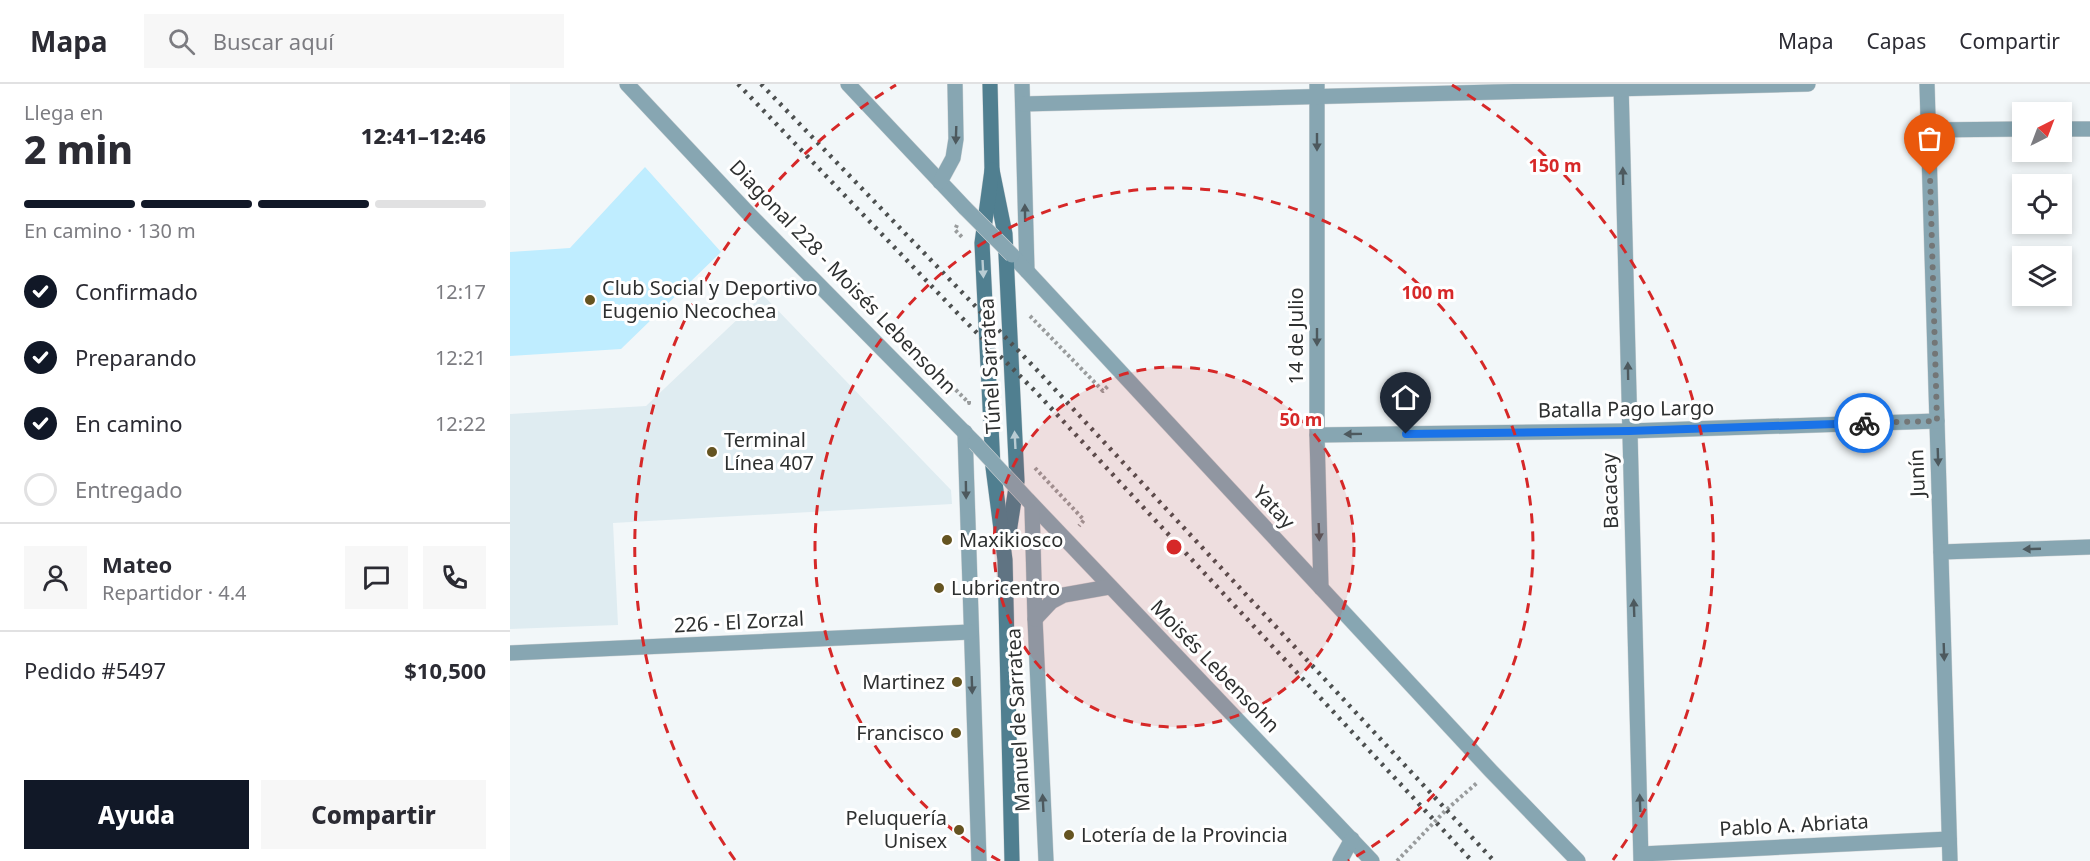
<!DOCTYPE html>
<html lang="es">
<head>
<meta charset="utf-8">
<style>
	:root { --surface:#fff; --page:#f7f7f7; --text:#2b2b33; --muted:#7c7c81; --line:#e1e1e2; --accent:#111827 }
	body { margin:0; font-family:"Noto Sans",sans-serif; background:var(--page); color:var(--text); height:100vh; display:flex; flex-direction:column; font-size:22px; white-space:nowrap }
	* { box-sizing:border-box; margin:0 }
	p { font-size:20px; color:var(--muted) }
	.icon { flex:none; width:33px; height:33px; fill:none; stroke:currentColor; stroke-width:2; stroke-linecap:round; stroke-linejoin:round }
	.map { position:relative; flex:1; overflow:hidden }
	.details { display:flex; flex-direction:column; background:var(--surface); width:510px }
	.details>* { flex:none }
	.needle { width:39px; rotate:42deg }
	.buttons { position:absolute; left:1502px; top:18px; display:grid; gap:12px }
	.buttons a { display:grid; place-items:center; width:60px; height:60px; border-radius:0px; background:var(--surface); box-shadow:0 3px 9px #0003; font-size:30px }
	.pin { position:absolute; display:grid; place-items:center; width:51px; height:51px; color:#fff; margin:-62px -26px; border-radius:50% 50% 50% 0; rotate:-45deg; box-shadow:0 0 6px #0007 }
	.pin .icon { rotate:45deg }
	.courier { position:absolute; display:grid; place-items:center; width:60px; height:60px; margin:-30px; border:4px solid #1a73e8; border-radius:50%; background:#fff; color:#222; box-shadow:0 2px 8px #0007 }
	.summary em { font-style:normal; font-weight:800 }
	.summary div { display:flex; flex-direction:column-reverse }
	.summary { display:flex; align-items:center; justify-content:space-between; height:102px; padding:0 24px }
	h1 { font-size:39px; font-weight:800; line-height:45px }
	.bar { display:grid; grid-template-columns:repeat(4,1fr); gap:9px 6px; align-content:center; height:72px; padding:0 24px }
	.bar i { height:8px; border-radius:4px; background:var(--line) }
	.bar .active { background:var(--accent) }
	.bar p { grid-column:span 4 }
	.line { display:flex; align-items:center; gap:15px; padding:0 24px; border-top:2px solid var(--line) }
	.line div { flex:1 }
	.round { display:grid; place-items:center; flex:none; width:63px; height:63px; border-radius:0px; background:var(--page) }
	ol { padding:0 24px; list-style:none }
	li { display:flex; align-items:center; gap:18px; height:66px }
	li p { margin-inline-start:auto }
	li .icon { padding:6px; border-radius:50%; background:var(--accent); color:#fff; stroke-width:4 }
	li:last-child { color:var(--muted) }
	li i { width:33px; height:33px; border:3px solid var(--line); border-radius:50% }
	.button { display:flex; gap:12px; margin-top:auto; padding:12px 24px }
	.button a { flex:1; height:69px; border-radius:0px; background:var(--accent); color:#fff; font-size:24px; font-weight:800; line-height:69px; text-align:center }
	.button a+a { background:var(--page); color:var(--text) }
	header { display:flex; align-items:center; gap:36px; box-sizing:border-box; height:84px; padding:0 30px; background:var(--surface); border-bottom:2px solid var(--line) }
	header strong { font-size:28px }
	nav { display:flex; gap:33px; margin-inline-start:auto; font-size:21px }
	.search { width:420px; height:54px; background:var(--page); display:flex; align-items:center; gap:15px; box-sizing:border-box; padding:0 21px; border-radius:0px; color:var(--muted); font-size:22px }
	main { display:flex; flex:1; min-height:0 }
	.map>svg:first-child { display:block }
	.built { fill:#dfecf1 }
	.green { fill:#bfedff }
	.lines { fill:none; stroke-linecap:round; stroke-linejoin:round }
	.street-casing { stroke:#cfd3d5; stroke-width:16 }
	.secondary-casing { stroke:#cfd3d5; stroke-width:16 }
	.path { stroke:#999c9d; stroke-width:4; stroke-dasharray:3 3; stroke-linecap:butt }
	.street { stroke:#87a6b2; stroke-width:15 }
	.secondary { stroke:#507f90; stroke-width:15 }
	.rail { stroke:#4d5050; stroke-width:4.5; stroke-dasharray:3 6; stroke-linecap:butt }
	.street-bridge-casing { stroke:#cfd3d5; stroke-width:16; stroke-linecap:butt }
	.street-bridge { stroke:#87a6b2; stroke-width:15 }
	.oneway { fill:#4d595e }
	.oneway2 { fill:#b9ccd3 }
	.done { stroke:#737676; stroke-width:6; stroke-dasharray:0 10.8 }
	.route { stroke:#1a73e8; stroke-width:8 }
	.ring { fill:none; stroke:#d62828; stroke-width:3; stroke-dasharray:10 8 }
	.poi-dot { fill:#655421; stroke:#fff; stroke-width:2 }
	.labels { text-anchor:middle; stroke-width:6; stroke-linejoin:round; paint-order:stroke }
	.street-label { font-size:20px; fill:#2e3030; stroke:#fff }
	.poi-label { font-size:20px; fill:#2e3030; stroke:#fff; text-anchor:start }
	.centre { fill:#d62828; stroke:#fff; stroke-width:3 }
	.ring-label { font-size:18px; text-anchor:middle; font-weight:bold; fill:#d62828; stroke:#fff; stroke-width:6; stroke-linejoin:round; paint-order:stroke }
</style>
</head>
<body>
<header>
<strong>Mapa</strong>
<div class="search"><svg class="icon" aria-label="search" viewBox="0 0 24 24"><circle cx="10" cy="10" r="6"/><path d="M15 15l6 6"/></svg>Buscar aquí</div>
<nav><a>Mapa</a><a>Capas</a><a>Compartir</a></nav>
</header>
<main>
<section class="details">
<div class="summary"><div><h1>2 min</h1><p>Llega en</p></div><em>12:41–12:46</em></div>
<div class="bar"><i class="active"></i><i class="active"></i><i class="active"></i><i></i><p>En camino · 130 m</p></div>
<ol>
<li><svg class="icon" aria-label="check" viewBox="0 0 24 24"><path d="M5 12l5 5 9-10"/></svg>Confirmado<p>12:17</p></li>
<li><svg class="icon" aria-label="check" viewBox="0 0 24 24"><path d="M5 12l5 5 9-10"/></svg>Preparando<p>12:21</p></li>
<li><svg class="icon" aria-label="check" viewBox="0 0 24 24"><path d="M5 12l5 5 9-10"/></svg>En camino<p>12:22</p></li>
<li><i></i>Entregado</li>
</ol>
<div class="line" style="height:108px"><a class="round"><svg class="icon" aria-label="person" viewBox="0 0 24 24"><circle cx="12" cy="8" r="4"/><path d="M4 21q1-7 8-7t8 7"/></svg></a><div><b>Mateo</b><p>Repartidor · 4.4</p></div><a class="round"><svg class="icon" aria-label="chat" viewBox="0 0 24 24"><path d="M4 5h16v11H9l-5 4z"/></svg></a><a class="round"><svg class="icon" aria-label="phone" viewBox="0 0 24 24"><path d="M5 4h4l2 5-3 2q2 4 5 5l2-3 5 2v4C11 20 4 13 5 4z"/></svg></a></div>
<div class="line" style="height:78px"><div>Pedido #5497</div><b>$10,500</b></div>
<div class="button"><a>Ayuda</a><a>Compartir</a></div>
</section>
<div class="map">
<svg width="1580" height="777" viewBox="0 0 1580 777">
	<rect width="100%" height="100%" fill="#f2f7f9"/>
	<polygon class="built" points="253,211 441,406 442,420 103,439 108,541 0,545 0,330 136,322"/>
	<polygon class="green" points="135,83 211,168 111,265 0,272 0,168 60,164"/>
	<g class="lines">
		<defs>
			<g id="street">
				<polyline points="117,0 238,129 465,359"/>
				<polyline points="338,0 455,124"/>
				<polyline points="512,0 517,187"/>
				<polyline points="807,0 807,351 811,504"/>
				<polyline points="1111,0 1131,777"/>
				<polyline points="1417,0 1440,777"/>
				<polyline points="513,20 1298,0"/>
				<polyline points="1551,45 1580,45"/>
				<polyline points="1419,46 1512,45"/>
				<polyline points="430,98 443,74 446,55 445,0"/>
				<polyline points="502,171 981,687 1068,777"/>
				<polyline points="455,348 469,777"/>
				<polyline points="807,351 1119,347 1427,337"/>
				<polyline points="518,416 862,777"/>
				<polyline points="522,422 525,535 536,777"/>
				<polyline points="1431,468 1580,463"/>
				<polyline points="525,535 541,518 554,511 599,503"/>
				<polyline points="0,569 460,548"/>
				<polyline points="1132,770 1439,755"/>
				<polyline points="830,777 842,755"/>
			</g>
			<g id="secondary">
				<polyline points="480,0 482,86 495,150 507,397 498,455"/>
				<polyline points="482,86 472,159 483,383 495,476 502,777"/>
			</g>
		</defs>
		<use href="#street" class="street-casing"/>
		<use href="#secondary" class="secondary-casing"/>
		<g class="path">
			<polyline points="447,141 445,146 453,154"/>
			<polyline points="520,232 593,307 598,302"/>
			<polyline points="433,303 438,298 459,319 459,317"/>
			<polyline points="525,384 574,436 569,442"/>
			<polyline points="887,777 936,726 968,698"/>
		</g>
		<use href="#street" class="street"/>
		<use href="#secondary" class="secondary"/>
		<g class="rail">
			<polyline points="228,0 454,236 527,309 962,777"/>
			<polyline points="251,0 526,285 984,777"/>
		</g>
		<defs>
			<g id="street-bridge">
				<polyline points="455,124 502,171"/>
				<polyline points="465,359 518,416"/>
			</g>
		</defs>
		<use href="#street-bridge" class="street-bridge-casing"/>
		<use href="#street-bridge" class="street-bridge"/>
	</g>
	<defs><path id="oneway-solid" d="M-6-.8H1V-3.2L6.5 0L1 3.2V.8H-6Z" transform="scale(1.5)"/></defs>
	<g class="oneway">
		<use href="#oneway-solid" transform="translate(446 51) rotate(92)"/>
		<use href="#oneway-solid" transform="translate(807 58) rotate(90)"/>
		<use href="#oneway-solid" transform="translate(1113 92) rotate(-91)"/>
		<use href="#oneway-solid" transform="translate(515 129) rotate(-91)"/>
		<use href="#oneway-solid" transform="translate(807 253) rotate(90)"/>
		<use href="#oneway-solid" transform="translate(1118 287) rotate(-91)"/>
		<use href="#oneway-solid" transform="translate(843 350) rotate(179)"/>
		<use href="#oneway-solid" transform="translate(1428 373) rotate(88)"/>
		<use href="#oneway-solid" transform="translate(456 406) rotate(89)"/>
		<use href="#oneway-solid" transform="translate(809 448) rotate(88)"/>
		<use href="#oneway-solid" transform="translate(1522 465) rotate(178)"/>
		<use href="#oneway-solid" transform="translate(1124 524) rotate(-92)"/>
		<use href="#oneway-solid" transform="translate(1434 568) rotate(88)"/>
		<use href="#oneway-solid" transform="translate(462 601) rotate(88)"/>
		<use href="#oneway-solid" transform="translate(533 719) rotate(-93)"/>
		<use href="#oneway-solid" transform="translate(1130 719) rotate(-92)"/>
	</g>
	<g class="oneway2">
		<use href="#oneway-solid" transform="translate(473 185) rotate(87)"/>
		<use href="#oneway-solid" transform="translate(505 356) rotate(-93)"/>
	</g>
	<g class="lines">
		<polyline class="done" points="1354,339 1427,337 1420,91"/>
		<polyline class="route" points="896,350 1119,347 1354,339"/>
	</g>
	<circle cx="664" cy="463" r="180" fill="#d62828" fill-opacity=".12"/>
	<g class="ring">
		<circle cx="664" cy="463" r="180"/>
		<path d="M490 777A359 359 0 1 1 838 777"/>
		<path d="M225 776A539 539 0 0 1 386 1M942 1A539 539 0 0 1 1103 776"/>
	</g>
	<g class="poi-dot">
		<circle cx="80" cy="216" r="6"/>
		<circle cx="202" cy="368" r="6"/>
		<circle cx="437" cy="456" r="6"/>
		<circle cx="429" cy="504" r="6"/>
		<circle cx="447" cy="598" r="6"/>
		<circle cx="446" cy="649" r="6"/>
		<circle cx="449" cy="746" r="6"/>
		<circle cx="559" cy="751" r="6"/>
	</g>
	<g class="labels">
		<g class="street-label">
			<text transform="translate(333 193) rotate(46)" y="7">Diagonal 228 - Moisés Lebensohn</text>
			<text transform="translate(786 252) rotate(-90)" y="7">14 de Julio</text>
			<text transform="translate(480 282) rotate(-93)" y="7">Túnel Sarratea</text>
			<text transform="translate(1116 325) rotate(-1)" y="7">Batalla Pago Largo</text>
			<text transform="translate(1407 389) rotate(-92)" y="7">Junín</text>
			<text transform="translate(1100 407) rotate(-92)" y="7">Bacacay</text>
			<text transform="translate(764 423) rotate(47)" y="7">Yatay</text>
			<text transform="translate(229 538) rotate(-3)" y="7">226 - El Zorzal</text>
			<text transform="translate(705 582) rotate(46)" y="7">Moisés Lebensohn</text>
			<text transform="translate(508 636) rotate(-93)" y="7">Manuel de Sarratea</text>
			<text transform="translate(1284 741) rotate(-3)" y="7">Pablo A. Abriata</text>
		</g>
		<g class="poi-label">
			<text x="92" y="211">Club Social y Deportivo<tspan x="92" dy="23">Eugenio Necochea</tspan></text>
			<text x="214" y="363">Terminal<tspan x="214" dy="23">Línea 407</tspan></text>
			<text x="449" y="463">Maxikiosco</text>
			<text x="441" y="511">Lubricentro</text>
			<text x="435" y="605" text-anchor="end">Martinez</text>
			<text x="434" y="656" text-anchor="end">Francisco</text>
			<text x="437" y="741" text-anchor="end">Peluquería<tspan x="437" dy="23">Unisex</tspan></text>
			<text x="571" y="758">Lotería de la Provincia</text>
		</g>
	</g>
	<circle cx="664" cy="463" r="9" class="centre"/>
	<g class="ring-label">
		<text x="1045" y="88">150 m</text>
		<text x="918" y="215">100 m</text>
		<text x="791" y="342">50 m</text>
	</g>
</svg>
<div class="buttons">
<a><svg class="needle" viewBox="-14 -14 28 28"><path d="M0-13l5 13h-10z" fill="#e53935"/><path d="M0 13l5-13h-10z" fill="#7c7c81"/></svg></a>
<a><svg class="icon" aria-label="locate" viewBox="0 0 24 24"><circle cx="12" cy="12" r="6"/><path d="M12 2v4M12 18v4M2 12h4M18 12h4"/></svg></a>
<a><svg class="icon" aria-label="layers" viewBox="0 0 24 24"><path d="M12 4l9 5-9 5-9-5zM3 14l9 5 9-5"/></svg></a>
</div>
<div class="pin" style="left:1420px;top:91px;background:#ea580c"><svg class="icon" aria-label="bag" viewBox="0 0 24 24"><path d="M5 8h14l-1 12H6zM9 8a3 3 0 0 1 6 0"/></svg></div>
<div class="pin" style="left:896px;top:350px;background:#1f2937"><svg class="icon" aria-label="home" viewBox="0 0 24 24"><path d="M3 11l9-7 9 7M6 9v11h12V9"/></svg></div>
<div class="courier" style="left:1354px;top:339px"><svg class="icon" aria-label="bike" viewBox="0 0 24 24"><circle cx="6" cy="16" r="4"/><circle cx="18" cy="16" r="4"/><path d="M6 16l4-8h5l3 8M10 8l3 8H6M13 5h3"/></svg></div>
</div>
</main>
</body>
</html>
